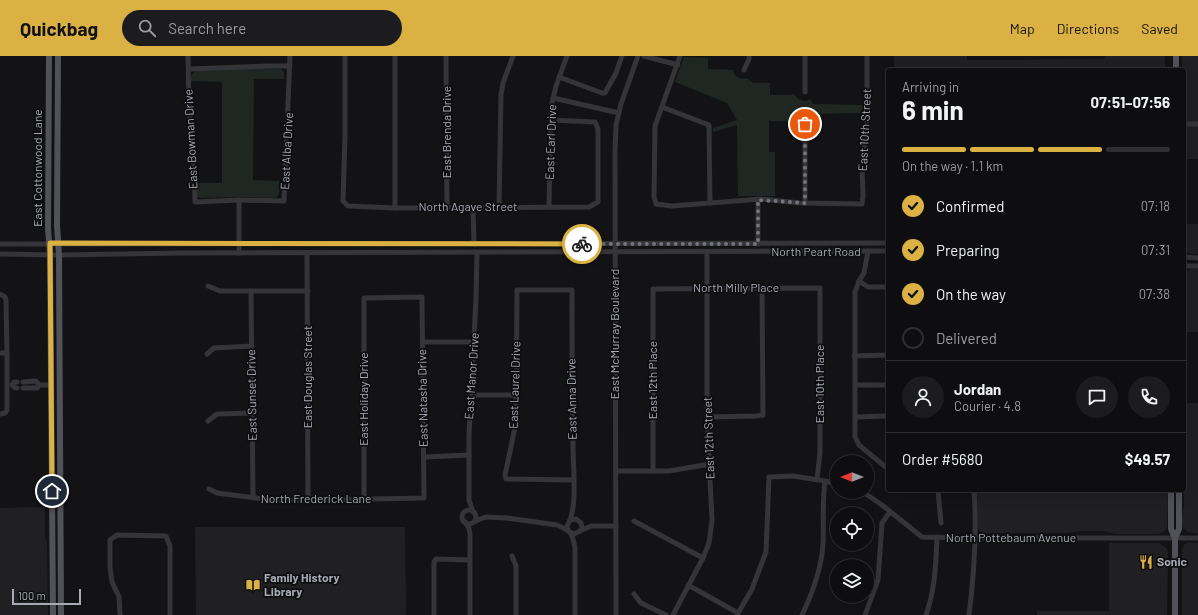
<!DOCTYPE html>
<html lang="en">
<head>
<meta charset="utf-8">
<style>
	:root { --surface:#0e0e10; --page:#1c1c1e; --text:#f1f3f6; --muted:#9b9c9f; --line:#2e2e30; --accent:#dcb144 }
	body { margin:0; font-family:Barlow,sans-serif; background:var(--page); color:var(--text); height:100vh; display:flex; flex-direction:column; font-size:15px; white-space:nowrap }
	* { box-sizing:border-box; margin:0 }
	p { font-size:13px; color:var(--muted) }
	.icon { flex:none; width:22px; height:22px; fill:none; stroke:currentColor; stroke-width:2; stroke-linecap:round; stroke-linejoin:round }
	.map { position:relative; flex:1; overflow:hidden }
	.drawer { position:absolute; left:886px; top:12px; width:300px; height:424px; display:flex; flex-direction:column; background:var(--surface); border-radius:4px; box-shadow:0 4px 16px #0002,0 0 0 1px var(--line) }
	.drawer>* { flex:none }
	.needle { width:26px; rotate:270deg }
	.fabs { position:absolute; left:830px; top:399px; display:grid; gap:8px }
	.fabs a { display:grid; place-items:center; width:44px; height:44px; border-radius:50%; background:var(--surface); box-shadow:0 4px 16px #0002,0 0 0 1px var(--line); font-size:20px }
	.scale { position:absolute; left:12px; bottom:10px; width:69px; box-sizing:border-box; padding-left:4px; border:2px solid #a7aab3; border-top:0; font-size:11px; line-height:14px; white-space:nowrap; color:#a7aab3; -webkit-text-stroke:3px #0e0e10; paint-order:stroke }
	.pin { position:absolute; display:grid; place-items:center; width:34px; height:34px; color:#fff; margin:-17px; border:2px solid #fff; border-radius:50%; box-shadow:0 1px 4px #0007 }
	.courier { position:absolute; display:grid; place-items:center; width:40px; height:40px; margin:-20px; border:3px solid #dcb144; border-radius:50%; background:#fff; color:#222; box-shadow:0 1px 5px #0007 }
	.headline em { font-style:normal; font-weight:700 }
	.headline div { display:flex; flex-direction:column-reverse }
	.headline { display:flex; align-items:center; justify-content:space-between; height:68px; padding:0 16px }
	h1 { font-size:26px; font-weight:700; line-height:30px }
	.bar { display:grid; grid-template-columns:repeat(4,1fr); gap:6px 4px; align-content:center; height:48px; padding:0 16px }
	.bar i { height:5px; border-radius:3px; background:var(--line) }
	.bar .on { background:var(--accent) }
	.bar p { grid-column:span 4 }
	.line { display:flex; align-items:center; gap:10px; padding:0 16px; border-top:1px solid var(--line) }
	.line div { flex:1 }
	.round { display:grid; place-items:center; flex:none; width:42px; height:42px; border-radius:21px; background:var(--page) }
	ol { padding:0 16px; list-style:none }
	li { display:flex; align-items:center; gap:12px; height:44px }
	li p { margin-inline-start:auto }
	li .icon { padding:4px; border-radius:50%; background:var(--accent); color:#111; stroke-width:4 }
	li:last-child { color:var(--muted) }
	li i { width:22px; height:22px; border:2px solid var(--line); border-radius:50% }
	header { display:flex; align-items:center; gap:24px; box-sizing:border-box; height:56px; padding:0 20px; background:var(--accent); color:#111 }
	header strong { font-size:19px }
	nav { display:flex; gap:22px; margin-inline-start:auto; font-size:14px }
	.search { width:280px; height:36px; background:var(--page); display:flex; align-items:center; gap:10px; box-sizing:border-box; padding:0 14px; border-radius:22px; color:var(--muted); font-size:15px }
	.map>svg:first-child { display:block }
	.built { fill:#201f22 }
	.green { fill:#202621 }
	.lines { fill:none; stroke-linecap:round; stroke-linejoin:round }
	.minor { stroke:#353539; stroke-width:5 }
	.major { stroke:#515258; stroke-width:6 }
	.done { stroke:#73757c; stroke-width:4; stroke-dasharray:0 7.2 }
	.route { stroke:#dcb144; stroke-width:5 }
	.labels { text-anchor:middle; stroke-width:3.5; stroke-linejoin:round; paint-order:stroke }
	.street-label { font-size:12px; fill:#a7aab3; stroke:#0e0e10 }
	.poi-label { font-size:12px; font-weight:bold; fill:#a7aab3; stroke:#0e0e10; text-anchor:start }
</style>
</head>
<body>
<header>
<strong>Quickbag</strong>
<div class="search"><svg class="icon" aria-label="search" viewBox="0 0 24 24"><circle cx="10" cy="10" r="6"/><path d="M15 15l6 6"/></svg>Search here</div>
<nav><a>Map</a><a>Directions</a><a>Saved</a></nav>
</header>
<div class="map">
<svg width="1198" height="559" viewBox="0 0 1198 559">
	<rect width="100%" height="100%" fill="#131315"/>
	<g class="built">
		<polygon points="894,0 967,0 967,4 1104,3 1105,0 1165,0 1165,14 894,14"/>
		<polygon points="1182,0 1198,0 1198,103 1184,103 1184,14 1182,14"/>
		<polygon points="1184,168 1198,168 1198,198 1191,198 1184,195"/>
		<polygon points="1191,213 1198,213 1198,276 1185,276 1184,273 1184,217 1188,214"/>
		<polygon points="1184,347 1198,347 1198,478 1188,476 1183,472 1182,469 1182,461 1184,449"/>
		<polygon points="977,434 1168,434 1167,471 1165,475 1162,477 1157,478 1115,478 1103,475 1080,475 1067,477 983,477 980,475 978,472"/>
		<polygon points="45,451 45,482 47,485 48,559 0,559 0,452"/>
		<polygon points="195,471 405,471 406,559 196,559"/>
		<polygon points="1188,486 1198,487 1198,559 1182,559 1182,494 1184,489"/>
		<polygon points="1109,487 1159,487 1166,492 1168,496 1167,559 1037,559 1037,555 1109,555"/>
	</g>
	<g class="green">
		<path d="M684,1L708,2V13L733,14C734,21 740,24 747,22L753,27H770V39H789L794,38L798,43L805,45L810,43L813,48L863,49V57L813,58L807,64L802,63L792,65H769V96H775V140H738L737,69L713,76V72L737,64L727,47L675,26Z"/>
		<path d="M265,12L281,13L284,16V23H254L253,124L279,125C279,131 281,140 275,142L238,141L200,142C194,140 196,133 196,127H222V26L191,25C191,20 191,17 196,15Z"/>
	</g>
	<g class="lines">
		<g class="minor">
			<polyline points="188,0 189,53 194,114 195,146 239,144 284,145 290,0"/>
			<polyline points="345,0 345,80 343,145 348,150 395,152 589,151 598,146 598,73 595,66 550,64"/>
			<polyline points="395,0 395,152"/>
			<polyline points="446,0 447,151"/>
			<polyline points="644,0 678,9"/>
			<polyline points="680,0 655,70 654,141 656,148 672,150 761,143 800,147 862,148 863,140 862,112 867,65 867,0"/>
			<polyline points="189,13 268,10 290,10"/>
			<polyline points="744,14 749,3 749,0"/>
			<polyline points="559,21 602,37 605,37 616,17 622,0"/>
			<polyline points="805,36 805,0"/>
			<polyline points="553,42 619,57"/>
			<polyline points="662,51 709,69 710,147"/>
			<polyline points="805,68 805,147"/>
			<polyline points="1184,68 1198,68"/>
			<polyline points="239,144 239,197"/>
			<polyline points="758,144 758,188"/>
			<polyline points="473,151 474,188"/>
			<polyline points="499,151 501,39 503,27 513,0"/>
			<polyline points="549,151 551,52 556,30 567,0"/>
			<polyline points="0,188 888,187"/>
			<polyline points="868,195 864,217 859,225 855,236 855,381 859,389 888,413"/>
			<polyline points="307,197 308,444"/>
			<polyline points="0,198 59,199 180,197 888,195"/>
			<polyline points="1184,201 1198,202"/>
			<polyline points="1184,210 1198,210"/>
			<polyline points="859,225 868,231 888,231"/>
			<polyline points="208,230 220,235 308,235"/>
			<polyline points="251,235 253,442"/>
			<polyline points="0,238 5,241 6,244 7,297"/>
			<polyline points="423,286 474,286"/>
			<polyline points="0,297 7,297 7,354 5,357 0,358"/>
			<polyline points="207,298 214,292 252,290"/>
			<polyline points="854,300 888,299"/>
			<polyline points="17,326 14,326 12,329 15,332 17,332"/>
			<polyline points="39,329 51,329"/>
			<polyline points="855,329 888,329"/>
			<polyline points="23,332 37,332 39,329 36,325 23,326"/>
			<polyline points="471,339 516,339"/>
			<polyline points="707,361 756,360 763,359 762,232"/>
			<polyline points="855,361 887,360"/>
			<polyline points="208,365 217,358 253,357"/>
			<polyline points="424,401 469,399"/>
			<polyline points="616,415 669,415 710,408"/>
			<polyline points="653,415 653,233 820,232 820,396 817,424"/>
			<polyline points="209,433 217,437 272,444 320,444 424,442 422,241 364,242 364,444"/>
			<polyline points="914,434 923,434"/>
			<polyline points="938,434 941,467"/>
			<polyline points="863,436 882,449 922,481 974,482 1198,482"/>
			<circle cx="469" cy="461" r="7"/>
			<polyline points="473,456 469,444 469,379 476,243 477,197"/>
			<path d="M570,464C577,447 573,409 573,389C572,337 572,286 572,234H517L516,367L505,419L506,423L573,424"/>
			<polyline points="634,465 703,502"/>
			<polyline points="465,466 469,472 470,479 470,559"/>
			<path d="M474,466L480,463L486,461L507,462L557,469C563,471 568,476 574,478L580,475L582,471L581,467L576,463L570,464L567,470L568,474"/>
			<polyline points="580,475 591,470 616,470"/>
			<polyline points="570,476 573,483 575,491 575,559"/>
			<polyline points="512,500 516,510 516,559"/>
			<polyline points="688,529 738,557"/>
			<polyline points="634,538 641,547 666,559"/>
			<polyline points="120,559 119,541 112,526 110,512 110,484 117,479 166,480 170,490 170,559"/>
			<polyline points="434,559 434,506 436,503 469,504"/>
			<polyline points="616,559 615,95 616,69 621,48 638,0"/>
			<polyline points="673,559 703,502 709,487 712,464 707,361 707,196"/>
			<polyline points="737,559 752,533 766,496 769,421 793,420 825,425 837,428"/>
			<path d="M802,559C812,538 822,511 823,487C824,467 822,445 825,425"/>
			<polyline points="865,559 878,524 882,467 890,456"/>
			<path d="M926,559C935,534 936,508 937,481"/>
			<path d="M969,559C974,519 977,474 974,434"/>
		</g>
		<g class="major">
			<polyline points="49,0 48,172 50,199 53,559"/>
			<polyline points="58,0 57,169 59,199 61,559"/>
			<polyline points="1176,0 1176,14"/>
			<polyline points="1171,434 1171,473 1175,482 1175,559"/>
			<polyline points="1175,482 1179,473 1179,434"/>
		</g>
	</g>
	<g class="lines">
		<polyline class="done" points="582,188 758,188 758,144 805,147 805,68"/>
		<polyline class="route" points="52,435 50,187 582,188"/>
	</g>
	<defs>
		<symbol id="restaurant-bare" viewBox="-9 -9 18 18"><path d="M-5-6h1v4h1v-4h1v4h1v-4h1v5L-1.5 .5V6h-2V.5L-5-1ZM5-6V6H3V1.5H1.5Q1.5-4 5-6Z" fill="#dcb144" stroke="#0e0e10" stroke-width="2.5" paint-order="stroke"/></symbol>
		<symbol id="library-bare" viewBox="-9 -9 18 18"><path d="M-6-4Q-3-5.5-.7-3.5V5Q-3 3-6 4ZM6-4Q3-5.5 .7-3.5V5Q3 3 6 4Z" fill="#dcb144" stroke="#0e0e10" stroke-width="2.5" paint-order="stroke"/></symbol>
	</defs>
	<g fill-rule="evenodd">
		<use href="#restaurant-bare" x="1136" y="496" width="20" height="20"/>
		<use href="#library-bare" x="243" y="519" width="20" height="20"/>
	</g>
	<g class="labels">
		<g class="street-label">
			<text transform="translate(865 74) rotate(-87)" y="4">East 10th Street</text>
			<text transform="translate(447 76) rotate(-90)" y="4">East Brenda Drive</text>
			<text transform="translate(191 83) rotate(-93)" y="4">East Bowman Drive</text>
			<text transform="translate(551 86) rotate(-88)" y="4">East Earl Drive</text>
			<text transform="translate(287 95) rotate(-87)" y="4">East Alba Drive</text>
			<text transform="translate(38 112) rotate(-90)" y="4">East Cottonwood Lane</text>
			<text x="468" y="155">North Agave Street</text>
			<text x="816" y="200">North Peart Road</text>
			<text x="736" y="236">North Milly Place</text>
			<text transform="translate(615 278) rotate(-90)" y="4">East McMurray Boulevard</text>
			<text transform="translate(472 320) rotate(-86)" y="4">East Manor Drive</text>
			<text transform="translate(308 321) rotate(-90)" y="4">East Douglas Street</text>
			<text transform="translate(653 324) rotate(-90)" y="4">East 12th Place</text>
			<text transform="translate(820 328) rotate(-90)" y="4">East 10th Place</text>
			<text transform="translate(515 329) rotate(-88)" y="4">East Laurel Drive</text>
			<text transform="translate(252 339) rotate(-91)" y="4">East Sunset Drive</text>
			<text transform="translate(423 342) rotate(-91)" y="4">East Natasha Drive</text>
			<text transform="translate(364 343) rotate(-90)" y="4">East Holiday Drive</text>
			<text transform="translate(572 343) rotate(-91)" y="4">East Anna Drive</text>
			<text transform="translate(709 382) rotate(-92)" y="4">East 12th Street</text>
			<text x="316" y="447">North Frederick Lane</text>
			<text x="1011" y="486">North Pottebaum Avenue</text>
		</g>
		<g class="poi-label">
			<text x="1157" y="510">Sonic</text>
			<text x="264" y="526">Family History<tspan x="264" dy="14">Library</tspan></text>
		</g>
	</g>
</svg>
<div class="fabs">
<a><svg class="needle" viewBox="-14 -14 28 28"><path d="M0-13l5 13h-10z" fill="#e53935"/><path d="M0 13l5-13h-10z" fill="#9b9c9f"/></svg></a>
<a><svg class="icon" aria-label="locate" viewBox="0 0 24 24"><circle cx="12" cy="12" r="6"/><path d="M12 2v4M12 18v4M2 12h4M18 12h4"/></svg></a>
<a><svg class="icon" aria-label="layers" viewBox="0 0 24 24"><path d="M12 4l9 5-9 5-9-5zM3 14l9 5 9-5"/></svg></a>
</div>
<div class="scale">100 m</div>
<div class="pin" style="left:805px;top:68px;background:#ea580c"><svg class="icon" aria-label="bag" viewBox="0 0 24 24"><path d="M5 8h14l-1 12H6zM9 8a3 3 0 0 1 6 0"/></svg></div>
<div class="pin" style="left:52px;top:435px;background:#1f2937"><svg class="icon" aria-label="home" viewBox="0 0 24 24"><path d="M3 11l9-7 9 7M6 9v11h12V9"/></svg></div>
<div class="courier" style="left:582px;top:188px"><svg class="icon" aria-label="bike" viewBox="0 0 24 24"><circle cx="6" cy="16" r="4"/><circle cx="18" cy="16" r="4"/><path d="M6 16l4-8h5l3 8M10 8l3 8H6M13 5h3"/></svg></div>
<section class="drawer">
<div class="headline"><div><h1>6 min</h1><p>Arriving in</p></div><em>07:51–07:56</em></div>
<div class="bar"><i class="on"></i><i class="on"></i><i class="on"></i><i></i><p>On the way · 1.1 km</p></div>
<ol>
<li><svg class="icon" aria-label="check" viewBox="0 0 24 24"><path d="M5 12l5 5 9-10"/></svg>Confirmed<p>07:18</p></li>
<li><svg class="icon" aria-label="check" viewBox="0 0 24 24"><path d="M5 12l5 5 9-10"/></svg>Preparing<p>07:31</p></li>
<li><svg class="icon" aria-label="check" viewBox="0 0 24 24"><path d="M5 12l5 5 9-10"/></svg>On the way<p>07:38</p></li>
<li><i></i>Delivered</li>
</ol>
<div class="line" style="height:72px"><a class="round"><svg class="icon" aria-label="person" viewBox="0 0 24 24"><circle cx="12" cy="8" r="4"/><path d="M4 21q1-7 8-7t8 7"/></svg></a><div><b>Jordan</b><p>Courier · 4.8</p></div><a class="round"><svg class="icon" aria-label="chat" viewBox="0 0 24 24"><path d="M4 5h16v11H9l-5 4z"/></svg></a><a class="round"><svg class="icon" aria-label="phone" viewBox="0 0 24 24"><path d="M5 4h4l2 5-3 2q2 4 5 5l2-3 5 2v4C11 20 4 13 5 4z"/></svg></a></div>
<div class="line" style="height:52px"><div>Order #5680</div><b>$49.57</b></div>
</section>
</div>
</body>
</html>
